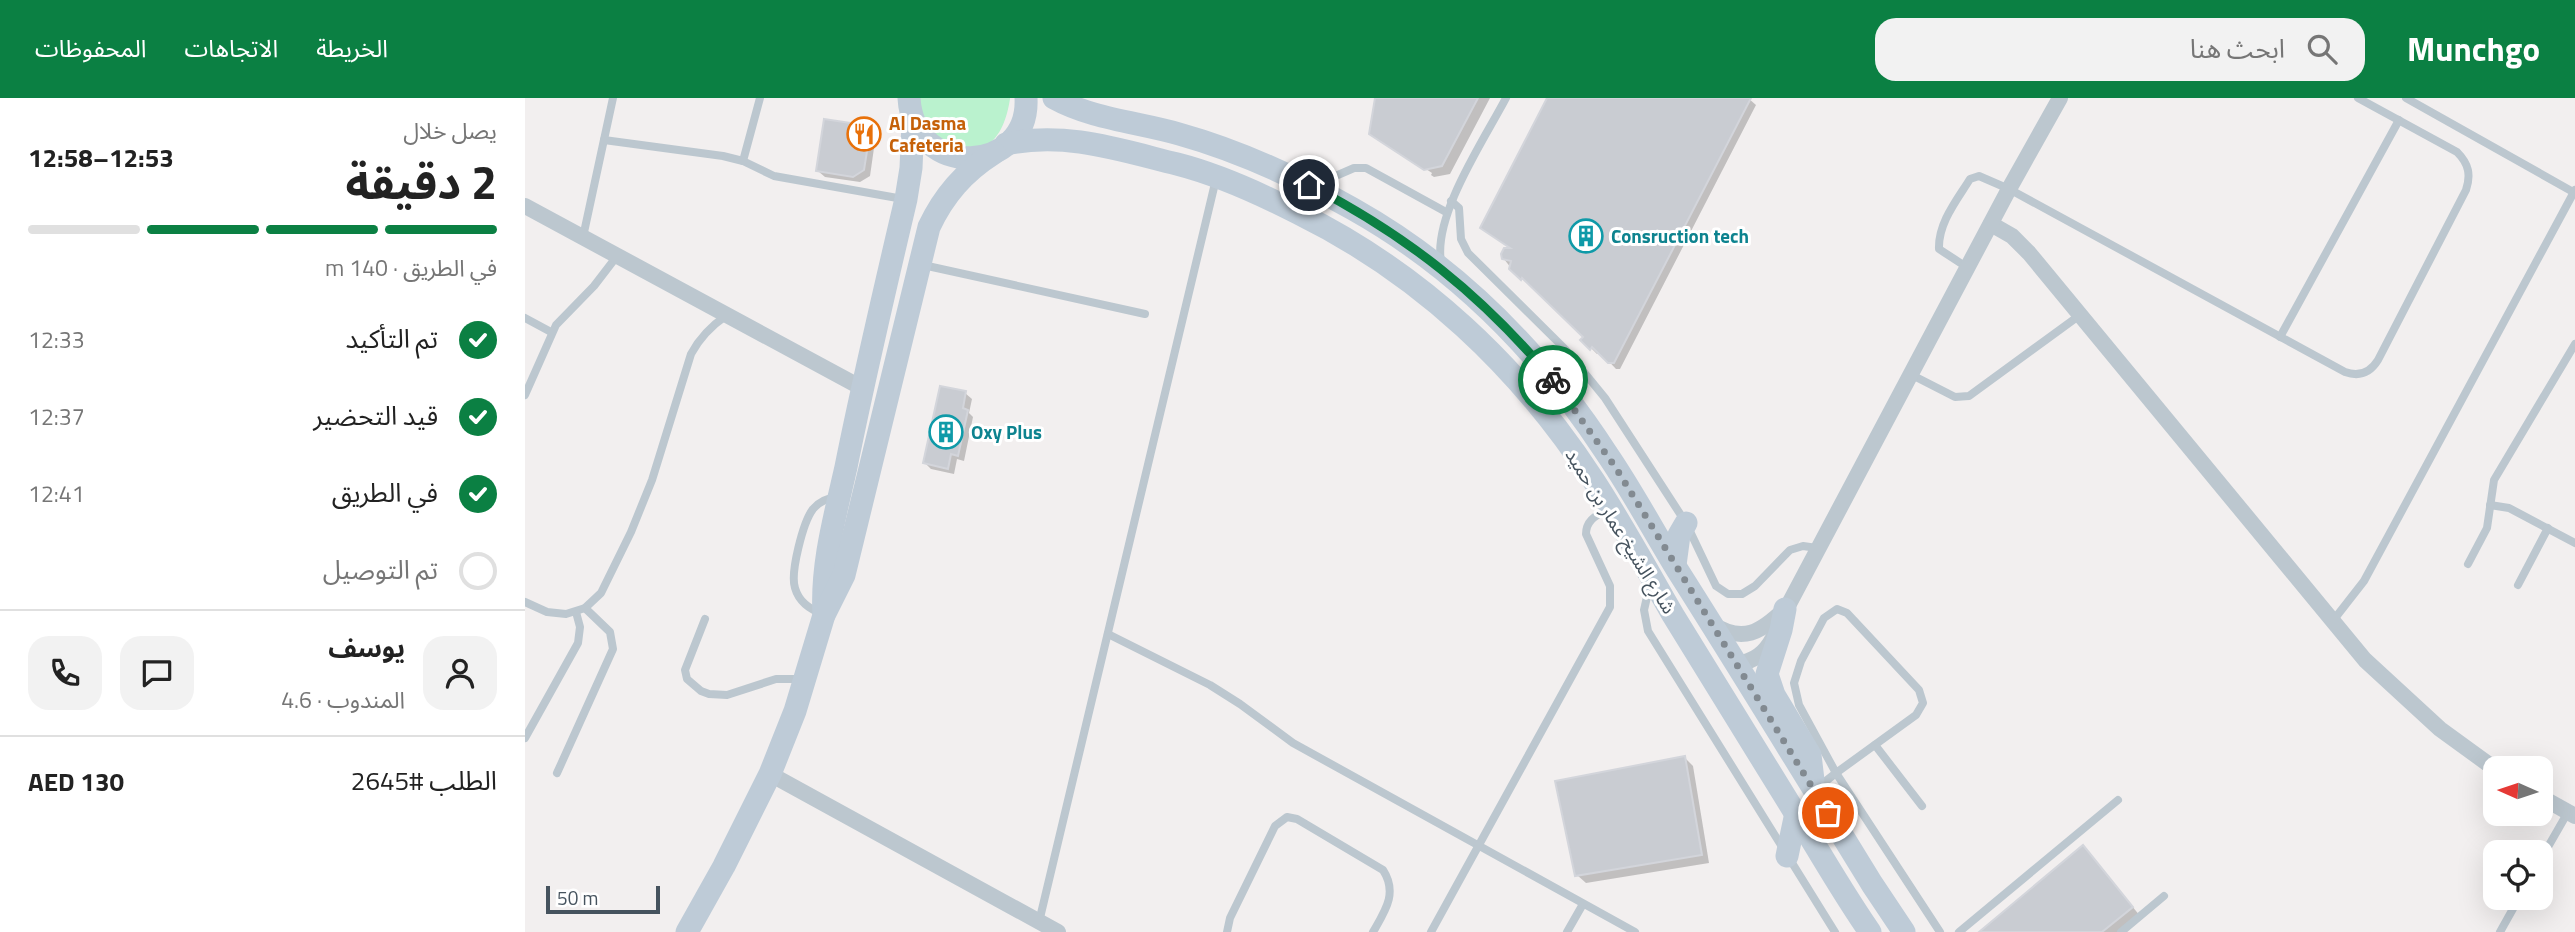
<!DOCTYPE html>
<html lang="ar">
<head>
<meta charset="utf-8">
<style>
	:root { --surface:#fff; --page:#f2f2f2; --text:#222; --muted:#767676; --line:#e0e0e0; --accent:#0b8043 }
	body { margin:0; font-family:"Titillium Web","Noto Sans Arabic",sans-serif; background:var(--page); color:var(--text); direction:rtl; height:100vh; display:flex; flex-direction:column; font-size:26px; white-space:nowrap }
	* { box-sizing:border-box; margin:0 }
	p { font-size:23px; color:var(--muted) }
	.icon { flex:none; width:38px; height:38px; fill:none; stroke:currentColor; stroke-width:2; stroke-linecap:round; stroke-linejoin:round }
	.map { position:relative; flex:1; overflow:hidden; direction:ltr }
	.sheet { display:flex; flex-direction:column; background:var(--surface); width:525px }
	.sheet>* { flex:none }
	.needle { width:46px; rotate:273deg }
	.controls { position:absolute; left:1958px; top:658px; display:grid; gap:14px }
	.controls a { display:grid; place-items:center; width:70px; height:70px; border-radius:14px; background:var(--surface); box-shadow:0 7px 28px #0002; font-size:35px }
	.scale { position:absolute; left:21px; bottom:18px; width:114px; box-sizing:border-box; padding-left:7px; border:4px solid #46535e; border-top:0; font-size:19px; line-height:24px; white-space:nowrap; color:#46535e; -webkit-text-stroke:5px #fff; paint-order:stroke }
	.pin { position:absolute; display:grid; place-items:center; width:60px; height:60px; color:#fff; margin:-30px; border:4px solid #fff; border-radius:50%; box-shadow:0 2px 7px #0007 }
	.courier { position:absolute; display:grid; place-items:center; width:70px; height:70px; margin:-35px; border:5px solid #0b8043; border-radius:50%; background:#fff; color:#222; box-shadow:0 2px 9px #0007 }
	.head em { font-style:normal; font-weight:700 }
	.head div { display:flex; flex-direction:column-reverse }
	.head { display:flex; align-items:center; justify-content:space-between; height:119px; padding:0 28px }
	h1 { font-size:46px; font-weight:700; line-height:52px }
	.bar { display:grid; grid-template-columns:repeat(4,1fr); gap:10px 7px; align-content:center; height:84px; padding:0 28px }
	.bar i { height:9px; border-radius:5px; background:var(--line) }
	.bar .selected { background:var(--accent) }
	.bar p { grid-column:span 4 }
	.line { display:flex; align-items:center; gap:18px; padding:0 28px; border-top:2px solid var(--line) }
	.line div { flex:1 }
	.round { display:grid; place-items:center; flex:none; width:74px; height:74px; border-radius:21px; background:var(--page) }
	ol { padding:0 28px; list-style:none }
	li { display:flex; align-items:center; gap:21px; height:77px }
	li p { margin-inline-start:auto }
	li .icon { padding:7px; border-radius:50%; background:var(--accent); color:#fff; stroke-width:4 }
	li:last-child { color:var(--muted) }
	li i { width:38px; height:38px; border:4px solid var(--line); border-radius:50% }
	header { display:flex; align-items:center; gap:42px; box-sizing:border-box; height:98px; padding:0 35px; background:var(--accent); color:#fff }
	header strong { font-size:33px }
	nav { display:flex; gap:38px; margin-inline-start:auto; font-size:24px }
	.search { width:490px; height:63px; background:var(--page); display:flex; align-items:center; gap:18px; box-sizing:border-box; padding:0 24px; border-radius:21px; color:var(--muted); font-size:26px }
	main { display:flex; flex:1; min-height:0 }
	.map>svg:first-child { display:block }
	.green { fill:#baf2ce }
	.shadow { fill:#0003 }
	.building { fill:#c9ccd2; stroke:#d3d5db; stroke-width:2 }
	.lines { fill:none; stroke-linecap:round; stroke-linejoin:round }
	.lane { stroke:#bcc7cf; stroke-width:8 }
	.street { stroke:#bcc7cf; stroke-width:16 }
	.secondary { stroke:#becbd7; stroke-width:23 }
	.done { stroke:#828a91; stroke-width:7; stroke-dasharray:0 12.6 }
	.route { stroke:#0b8043; stroke-width:9 }
	.labels { text-anchor:middle; stroke-width:6; stroke-linejoin:round; paint-order:stroke }
	.food-label { font-size:19px; font-weight:bold; fill:#c56008; stroke:#fff; text-anchor:start }
	.culture-label { font-size:19px; font-weight:bold; fill:#0d838f; stroke:#fff; text-anchor:start }
	.street-label { font-size:19px; fill:#46535e; stroke:#fff }
</style>
</head>
<body>
<header>
<strong>Munchgo</strong>
<div class="search"><svg class="icon" aria-label="search" viewBox="0 0 24 24"><circle cx="10" cy="10" r="6"/><path d="M15 15l6 6"/></svg>ابحث هنا</div>
<nav><a>الخريطة</a><a>الاتجاهات</a><a>المحفوظات</a></nav>
</header>
<main>
<div class="map">
<svg width="2050" height="834" viewBox="0 0 2050 834">
	<rect width="100%" height="100%" fill="#f2efef"/>
	<path class="green" d="M384,0H485V1C482,20 475,44 454,51C444,54 430,52 420,52Z"/>
	<g class="shadow">
		<polygon points="852,0 965,0 925,76 909,79 906,77 907,75 853,39 853,42 846,35"/>
		<polygon points="1024,0 1223,0 1231,7 1095,271 1091,271 1075,254 1072,256 1058,242 1060,239 986,170 979,161 985,150 957,129"/>
		<polygon points="345,30 351,36 345,78 335,84 300,79 293,73"/>
		<polygon points="440,295 447,301 444,315 448,319 439,363 432,361 429,376 406,371 400,365"/>
		<polygon points="1160,660 1168,668 1184,765 1061,785 1052,777"/>
		<polygon points="1567,758 1615,818 1595,834 1456,834"/>
	</g>
	<g class="building">
		<polygon points="850,0 953,0 917,68 899,72 844,36"/>
		<polygon points="1022,0 1226,0 1089,265 1083,265 1067,249 1065,252 1055,242 1058,239 997,180 996,182 984,171 986,163 977,161 976,156 979,150 985,150 955,130"/>
		<polygon points="299,21 346,28 339,72 328,79 291,73"/>
		<polygon points="415,288 441,293 438,310 443,312 433,358 426,356 423,371 398,365"/>
		<polygon points="1160,658 1177,757 1050,778 1030,683"/>
		<polygon points="1558,747 1608,809 1577,834 1454,834"/>
	</g>
	<g class="lines">
		<g class="lane">
			<polyline points="1881,0 2050,95"/>
			<polyline points="79,42 198,58 218,63 249,78 378,101"/>
			<polyline points="218,63 235,0"/>
			<polyline points="792,86 829,70 841,70 921,114"/>
			<polyline points="926,103 934,110 936,141 943,155 1040,251 1080,300 1161,425 1191,488 1203,496 1217,496 1230,488 1265,452 1278,448 1292,450"/>
			<polyline points="58,139 88,0"/>
			<path d="M916,164C908,117 959,42 981,0"/>
			<polyline points="398,167 620,216"/>
			<path d="M1443,170L1414,151C1413,125 1432,102 1445,81L1454,78L1484,91L1820,274C1834,279 1845,275 1853,262L1941,92C1946,77 1944,66 1932,54L1833,0"/>
			<polyline points="0,220 26,234"/>
			<polyline points="1755,239 1874,22"/>
			<polyline points="1385,276 1430,299 1444,298 1555,217"/>
			<polyline points="0,297 31,227 69,188 92,158"/>
			<polyline points="1965,407 1984,410 2050,445"/>
			<polyline points="1943,466 1962,430 1969,382 2050,246"/>
			<polyline points="1125,486 1119,512 1123,533 1310,834"/>
			<polyline points="1993,487 2023,430"/>
			<path d="M0,504L22,514L41,516L60,510L76,495L106,434L127,382L166,256C175,239 186,228 202,217"/>
			<polygon points="1312,511 1322,515 1394,592 1398,605 1391,617 1311,675 1274,607 1269,585 1276,563 1299,520"/>
			<path d="M296,516C284,510 274,504 270,490C265,475 278,424 288,411C294,404 302,400 312,399"/>
			<polyline points="180,521 160,572 162,581 176,593 184,596 202,597 251,581 276,581"/>
			<polyline points="1807,524 1839,483 2050,92"/>
			<polyline points="583,536 685,587 715,606 768,645 1110,834"/>
			<polyline points="0,640 53,545 55,529 51,514"/>
			<polyline points="1350,647 1397,708"/>
			<polyline points="32,675 88,551 85,534 60,510"/>
			<polyline points="1292,690 1311,675 1415,834"/>
			<polyline points="2016,761 2043,714"/>
			<polyline points="514,824 691,81"/>
			<path d="M702,834L705,820L750,728L762,719L772,721L858,772C873,795 860,813 848,834"/>
			<path d="M906,834L1085,509V488L1061,436C1061,421 1073,417 1084,410"/>
			<polyline points="1042,834 1058,806"/>
			<polyline points="1434,834 1593,702"/>
			<polyline points="1596,834 1639,798"/>
			<polyline points="1975,834 1994,800"/>
		</g>
		<g class="street">
			<polyline points="0,108 337,290"/>
			<polyline points="1466,126 1487,138 1504,155 1840,562 1915,631 1970,671"/>
			<polyline points="1257,519 1484,91 1535,0"/>
			<path d="M1187,526C1218,546 1236,534 1260,511"/>
			<path d="M1212,566C1230,563 1240,555 1248,540"/>
			<polyline points="245,676 533,834"/>
			<polyline points="2016,699 2050,718"/>
		</g>
		<g class="secondary">
			<path d="M384,0C389,83 505,76 501,0"/>
			<path d="M529,0C567,21 612,24 654,36C715,53 773,80 828,111C933,170 1017,256 1082,356C1108,394 1129,434 1153,473C1219,577 1283,682 1347,786L1379,834"/>
			<path d="M481,46C540,33 595,52 652,66C695,77 734,95 773,115C895,175 995,269 1069,383C1097,426 1122,472 1148,517C1189,584 1231,651 1272,718C1296,756 1319,797 1345,834"/>
			<polyline points="1150,467 1154,437 1161,425"/>
			<polyline points="1260,511 1256,532 1242,576 1249,597 1285,657 1288,682"/>
			<path d="M299,517C296,467 310,418 321,369C339,279 360,190 381,101L386,70L388,24"/>
			<polyline points="1262,758 1271,715"/>
			<path d="M162,834L199,768L245,676L270,613L299,517L319,477L404,129C419,97 439,74 469,55"/>
		</g>
	</g>
	<g class="lines">
		<polyline class="done" points="1028,282 1091,370 1303,715"/>
		<path class="route" d="M784,87C883,138 957,197 1028,282"/>
	</g>
	<defs>
		<symbol id="restaurant-ring" viewBox="-11 -11 22 22"><circle r="9.5" fill="#fff" stroke="#e8710a" stroke-width="1.5"/><path d="M-5-6h1v4h1v-4h1v4h1v-4h1v5L-1.5 .5V6h-2V.5L-5-1ZM5-6V6H3V1.5H1.5Q1.5-4 5-6Z" fill="#e8710a"/></symbol>
		<symbol id="building-ring" viewBox="-11 -11 22 22"><circle r="9.5" fill="#fff" stroke="#0f9aa8" stroke-width="1.5"/><path d="M-4-6H4V6H1V3H-1V6H-4ZM-2.5-4.3h1.7v1.8h-1.7ZM.8-4.3h1.7v1.8H.8ZM-2.5-1h1.7V.8h-1.7ZM.8-1h1.7V.8H.8Z" fill="#0f9aa8"/></symbol>
	</defs>
	<g fill-rule="evenodd">
		<use href="#restaurant-ring" x="320" y="17" width="38" height="38"/>
		<use href="#building-ring" x="1042" y="119" width="38" height="38"/>
		<use href="#building-ring" x="402" y="315" width="38" height="38"/>
	</g>
	<g class="labels">
		<g class="food-label">
			<text x="364" y="32">Al Dasma<tspan x="364" dy="22">Cafeteria</tspan></text>
		</g>
		<g class="culture-label">
			<text x="1086" y="145">Consruction tech</text>
			<text x="446" y="341">Oxy Plus</text>
		</g>
		<g class="street-label">
			<text transform="translate(1096 433) rotate(58)" y="7">شارع الشيخ عمار بن حميد</text>
		</g>
	</g>
</svg>
<div class="controls">
<a><svg class="needle" viewBox="-14 -14 28 28"><path d="M0-13l5 13h-10z" fill="#e53935"/><path d="M0 13l5-13h-10z" fill="#767676"/></svg></a>
<a><svg class="icon" aria-label="locate" viewBox="0 0 24 24"><circle cx="12" cy="12" r="6"/><path d="M12 2v4M12 18v4M2 12h4M18 12h4"/></svg></a>
</div>
<div class="scale">50 m</div>
<div class="pin" style="left:1303px;top:715px;background:#ea580c"><svg class="icon" aria-label="bag" viewBox="0 0 24 24"><path d="M5 8h14l-1 12H6zM9 8a3 3 0 0 1 6 0"/></svg></div>
<div class="pin" style="left:784px;top:87px;background:#1f2937"><svg class="icon" aria-label="home" viewBox="0 0 24 24"><path d="M3 11l9-7 9 7M6 9v11h12V9"/></svg></div>
<div class="courier" style="left:1028px;top:282px"><svg class="icon" aria-label="bike" viewBox="0 0 24 24"><circle cx="6" cy="16" r="4"/><circle cx="18" cy="16" r="4"/><path d="M6 16l4-8h5l3 8M10 8l3 8H6M13 5h3"/></svg></div>
</div>
<section class="sheet">
<div class="head"><div><h1>2 دقيقة</h1><p>يصل خلال</p></div><em>12:53–12:58</em></div>
<div class="bar"><i class="selected"></i><i class="selected"></i><i class="selected"></i><i></i><p>في الطريق · 140 m</p></div>
<ol>
<li><svg class="icon" aria-label="check" viewBox="0 0 24 24"><path d="M5 12l5 5 9-10"/></svg>تم التأكيد<p>12:33</p></li>
<li><svg class="icon" aria-label="check" viewBox="0 0 24 24"><path d="M5 12l5 5 9-10"/></svg>قيد التحضير<p>12:37</p></li>
<li><svg class="icon" aria-label="check" viewBox="0 0 24 24"><path d="M5 12l5 5 9-10"/></svg>في الطريق<p>12:41</p></li>
<li><i></i>تم التوصيل</li>
</ol>
<div class="line" style="height:126px"><a class="round"><svg class="icon" aria-label="person" viewBox="0 0 24 24"><circle cx="12" cy="8" r="4"/><path d="M4 21q1-7 8-7t8 7"/></svg></a><div><b>يوسف</b><p>المندوب · 4.6</p></div><a class="round"><svg class="icon" aria-label="chat" viewBox="0 0 24 24"><path d="M4 5h16v11H9l-5 4z"/></svg></a><a class="round"><svg class="icon" aria-label="phone" viewBox="0 0 24 24"><path d="M5 4h4l2 5-3 2q2 4 5 5l2-3 5 2v4C11 20 4 13 5 4z"/></svg></a></div>
<div class="line" style="height:91px"><div>الطلب #2645</div><b>AED 130</b></div>
</section>
</main>
</body>
</html>
